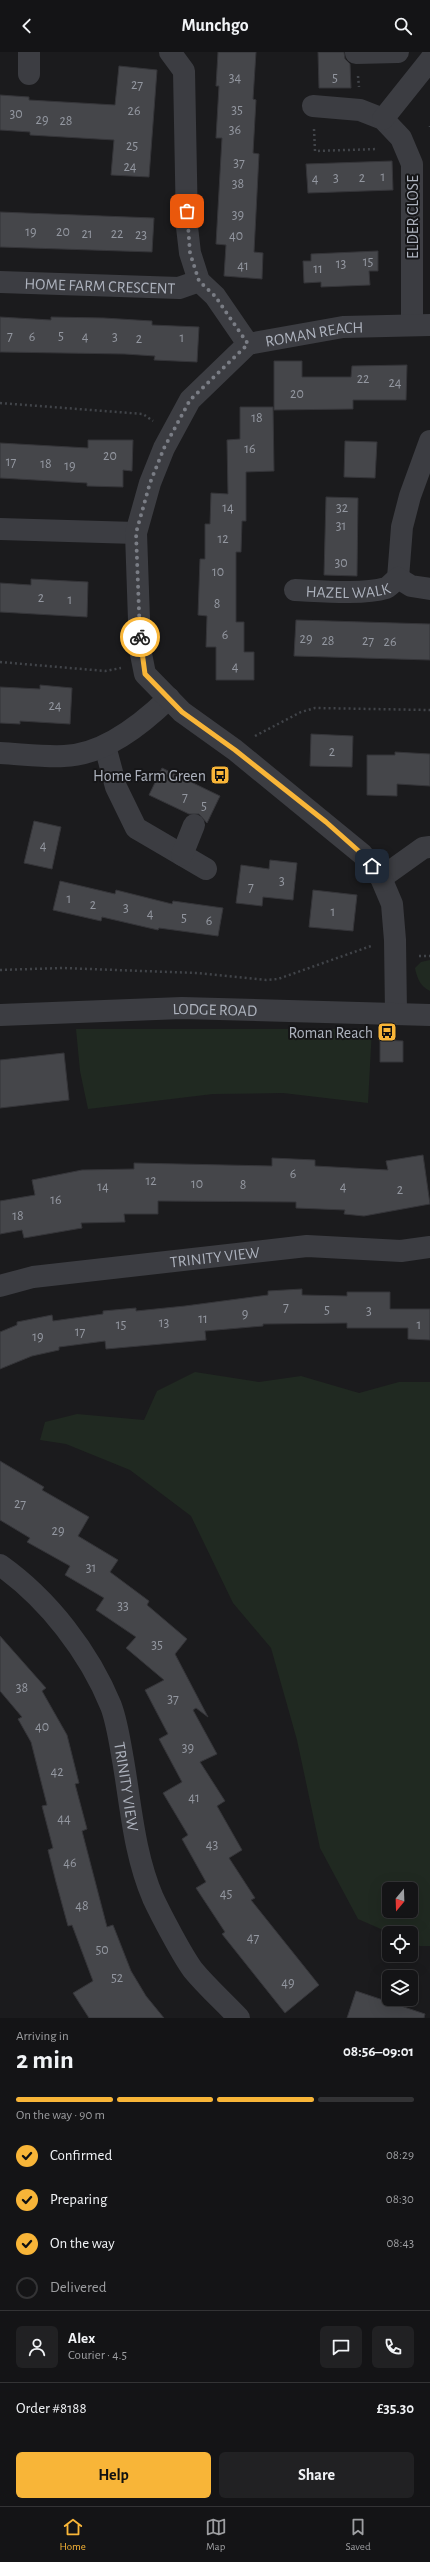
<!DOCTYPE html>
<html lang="en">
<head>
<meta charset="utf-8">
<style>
	:root { --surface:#141416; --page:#212123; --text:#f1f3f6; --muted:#9d9ea1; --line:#333335; --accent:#f8b538 }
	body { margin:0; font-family:"Alegreya Sans",sans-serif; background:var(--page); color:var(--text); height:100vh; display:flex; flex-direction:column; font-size:15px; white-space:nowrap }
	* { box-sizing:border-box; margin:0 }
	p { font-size:13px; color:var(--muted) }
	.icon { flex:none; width:22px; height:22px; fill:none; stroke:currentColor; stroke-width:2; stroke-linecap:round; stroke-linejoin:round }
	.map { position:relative; height:1966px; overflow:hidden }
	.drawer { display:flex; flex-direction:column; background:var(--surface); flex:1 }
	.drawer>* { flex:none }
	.needle { width:26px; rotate:199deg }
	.tools { position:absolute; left:382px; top:1830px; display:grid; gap:8px }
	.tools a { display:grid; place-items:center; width:36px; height:36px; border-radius:6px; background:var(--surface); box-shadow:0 4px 16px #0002,0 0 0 1px var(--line); font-size:20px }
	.pin { position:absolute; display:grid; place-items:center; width:34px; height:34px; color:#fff; margin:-17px; border-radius:8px; box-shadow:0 2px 6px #0006 }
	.courier { position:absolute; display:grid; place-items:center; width:40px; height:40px; margin:-20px; border:3px solid #f8b538; border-radius:50%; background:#fff; color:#222; box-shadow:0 1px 5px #0007 }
	.head em { font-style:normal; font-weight:600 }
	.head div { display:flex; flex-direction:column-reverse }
	.head { display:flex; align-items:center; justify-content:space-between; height:68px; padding:0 16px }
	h1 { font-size:26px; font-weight:600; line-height:30px }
	.bar { display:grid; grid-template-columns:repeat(4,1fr); gap:6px 4px; align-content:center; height:48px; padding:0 16px }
	.bar i { height:5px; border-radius:3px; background:var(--line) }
	.bar .on { background:var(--accent) }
	.bar p { grid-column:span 4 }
	.line { display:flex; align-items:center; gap:10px; padding:0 16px; border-top:1px solid var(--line) }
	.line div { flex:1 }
	.round { display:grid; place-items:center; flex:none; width:42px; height:42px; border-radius:6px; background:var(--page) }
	ol { padding:0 16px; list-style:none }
	li { display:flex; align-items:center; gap:12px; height:44px }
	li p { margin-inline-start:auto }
	li .icon { padding:4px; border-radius:50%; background:var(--accent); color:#111; stroke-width:4 }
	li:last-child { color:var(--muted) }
	li i { width:22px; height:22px; border:2px solid var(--line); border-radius:50% }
	.button { display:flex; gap:8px; margin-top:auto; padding:8px 16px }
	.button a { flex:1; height:46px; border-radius:6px; background:var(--accent); color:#111; font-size:16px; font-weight:600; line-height:46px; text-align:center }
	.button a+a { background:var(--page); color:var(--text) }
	header { display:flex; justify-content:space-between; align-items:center; height:52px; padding:0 16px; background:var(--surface); font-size:18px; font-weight:600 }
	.dock { display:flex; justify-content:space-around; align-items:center; height:56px; border-top:1px solid var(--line); background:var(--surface); font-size:11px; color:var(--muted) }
	.dock a { display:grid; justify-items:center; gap:2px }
	.dock .on { color:var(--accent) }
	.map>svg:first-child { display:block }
	.green { fill:#202921; fill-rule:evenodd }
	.building { fill:#45464a; stroke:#353539 }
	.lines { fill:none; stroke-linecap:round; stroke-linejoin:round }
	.path { stroke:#414449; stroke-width:2.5; stroke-dasharray:2 3; stroke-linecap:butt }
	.minor { stroke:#3c3d42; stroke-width:22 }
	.done { stroke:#7a7d85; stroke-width:4; stroke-dasharray:0 7.2 }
	.route { stroke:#f8b538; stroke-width:5 }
	.labels { text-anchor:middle; stroke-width:4; stroke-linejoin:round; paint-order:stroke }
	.number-label { font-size:14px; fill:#9397a0 }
	.street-label { font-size:16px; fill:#adb2bd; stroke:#161618 }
	.poi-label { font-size:16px; fill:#adb2bd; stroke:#161618; text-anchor:end }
</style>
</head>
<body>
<header><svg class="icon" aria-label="back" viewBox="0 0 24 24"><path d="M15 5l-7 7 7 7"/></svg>Munchgo<svg class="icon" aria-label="search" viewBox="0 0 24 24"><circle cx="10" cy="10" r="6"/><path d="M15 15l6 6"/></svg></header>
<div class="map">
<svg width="430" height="1966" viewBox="0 0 430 1966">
	<rect width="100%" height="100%" fill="#1b1b1d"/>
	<g class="green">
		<path d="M430,908V939C420,934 417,926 415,916L421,910Z"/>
		<polygon points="76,977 372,977 368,1051 283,1041 213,1042 88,1057 80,1019"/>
		<path d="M195,1320L259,1330L301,1324L359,1341L399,1330H430V1894H420L411,1890V1881H390L358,1867L320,1796L297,1688L271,1596L233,1551L191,1464L130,1418L66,1392L40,1388L45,1370L77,1362L144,1368L157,1339ZM389,1837H411V1859H389Z"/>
	</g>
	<g class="building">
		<polygon points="218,0 256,0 253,47 256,48 253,101 259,102 254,200 263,201 262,227 224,224 226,193 216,192 222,86 216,86 219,34 216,34"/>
		<polygon points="318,0 344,0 345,7 350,12 351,36 319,36"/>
		<polygon points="119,14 157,18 149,125 111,123 114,88 30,83 30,80 0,78 0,43 29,45 29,48 115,53"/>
		<polygon points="392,109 393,138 308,141 306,112"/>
		<polygon points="0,160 154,166 152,200 0,195"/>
		<polygon points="378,199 378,219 369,219 370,233 321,235 321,230 304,231 303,209 311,209 311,202"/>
		<polygon points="0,265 51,268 51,265 104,266 152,269 152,273 199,275 197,310 154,308 155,304 125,302 0,300"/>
		<polygon points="274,309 302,309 302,325 351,325 352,314 407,313 406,348 353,348 353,357 274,358"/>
		<polygon points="240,355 273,355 274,419 246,420 246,469 242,469 241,500 236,500 236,570 244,570 244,600 254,600 254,628 216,628 216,595 206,595 207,564 198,563 200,507 205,507 205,472 210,472 211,441 228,442 227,388 240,387"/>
		<polygon points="88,388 133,388 132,419 123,418 123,435 87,434 87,431 0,426 0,391 88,396"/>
		<polygon points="345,389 377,390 375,426 344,425"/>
		<polygon points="326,445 358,446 357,524 324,523"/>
		<polygon points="31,527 88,530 87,565 0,560 0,531 31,533"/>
		<polygon points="296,568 430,572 430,608 294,604"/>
		<polygon points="40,633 72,636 70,672 20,669 20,672 0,671 0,635 40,637"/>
		<polygon points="311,682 353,684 352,715 310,714"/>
		<polygon points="395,700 430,702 430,734 397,732 397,744 367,743 367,703 395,703"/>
		<polygon points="162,716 220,744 207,771 199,762 189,762 149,743"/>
		<polygon points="34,769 61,775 52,817 24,811"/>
		<polygon points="270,808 297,811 293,848 263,845 262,854 236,851 241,813 269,817"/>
		<polygon points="60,829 115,842 116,838 172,852 173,849 223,856 218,884 159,876 158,878 102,865 101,869 53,858"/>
		<polygon points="313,838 357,843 353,879 309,875"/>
		<polygon points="380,988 403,989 403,1010 380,1010"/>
		<polygon points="64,1001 69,1048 0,1056 0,1008"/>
		<polygon points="423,1103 430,1152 364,1164 344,1162 345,1158 296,1156 296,1150 158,1149 158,1162 124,1162 125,1170 81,1171 82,1176 24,1186 22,1178 0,1182 0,1149 35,1143 32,1128 82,1118 134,1117 134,1111 272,1114 272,1106 315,1108 315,1114 388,1118 386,1109"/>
		<polygon points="302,1237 302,1243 347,1244 347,1240 390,1240 390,1257 430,1257 430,1288 408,1287 408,1276 347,1276 347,1271 263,1272 263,1274 205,1279 206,1288 106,1297 105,1289 59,1295 59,1298 32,1304 0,1317 0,1280 17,1273 17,1270 52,1263 53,1269 103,1262 103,1259 136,1256 136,1259 185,1254 268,1243 268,1239"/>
		<polygon points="0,1409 44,1435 42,1438 89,1465 78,1484 118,1508 110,1520 149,1549 147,1553 187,1587 175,1602 208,1665 196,1656 193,1658 217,1702 200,1710 225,1749 217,1754 242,1798 229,1806 255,1846 251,1848 319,1933 285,1961 222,1882 225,1880 196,1836 206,1830 182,1787 188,1783 163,1741 182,1730 159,1687 168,1682 145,1638 164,1628 126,1596 136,1585 96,1558 104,1546 65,1523 70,1514 27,1490 30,1486 0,1468"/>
		<polygon points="0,1584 46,1636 42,1639 67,1683 79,1731 75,1732 87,1777 82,1779 107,1875 113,1873 131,1919 146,1944 164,1966 89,1966 73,1941 93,1929 72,1873 68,1874 56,1830 48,1798 53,1796 42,1754 47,1753 31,1690 18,1667 22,1665 0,1639"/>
		<polygon points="356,1939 425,1962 424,1966 347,1966"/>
	</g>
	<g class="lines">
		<g class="path">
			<polyline points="358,24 359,35"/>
			<polyline points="430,74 430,75"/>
			<polyline points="314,77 315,99 378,97"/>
			<polyline points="0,351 143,362 153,369"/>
			<polyline points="0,610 105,619 121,616"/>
			<polyline points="255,684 301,660 315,656 430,658"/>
			<polyline points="419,904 430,904"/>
			<polyline points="0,918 62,916 197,921 266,928 278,927 371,894"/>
		</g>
		<g class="minor">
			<polyline points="29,0 29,22"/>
			<polyline points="170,0 184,19 187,175 190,201 199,229 215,244 248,292"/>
			<polyline points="356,1 398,0"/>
			<polyline points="313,54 360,58 383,67 401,86 412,112 412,273"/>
			<polyline points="383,67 430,8"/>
			<path id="s1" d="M0,230L179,236L199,229"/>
			<polyline points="0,477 136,481"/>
			<polyline points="398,526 402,475 410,444 430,389"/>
			<path id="s2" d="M295,538C319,539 363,543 386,536C390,534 394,529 398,526L411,534L430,537"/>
			<polyline points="105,694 116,735 136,776 206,817"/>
			<path d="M0,701C21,702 43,705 64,704C104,703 142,672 169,646"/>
			<polyline points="182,803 194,773"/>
			<polyline points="381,826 423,796 430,795"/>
			<path id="s3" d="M396,961L395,888L392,852L381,826L362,802L235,698L182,660L145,622L140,597L136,481L150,431L164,396L190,348L248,292L343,275L430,273"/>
			<path id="s4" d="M0,963L182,956L430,963"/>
			<path id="s5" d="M0,1234L33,1225L307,1194L401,1199L430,1195"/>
			<path id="s6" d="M0,1513C48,1547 89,1600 111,1654C117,1670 120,1691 123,1708C131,1754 134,1802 153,1846C161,1863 182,1903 193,1918C207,1935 224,1950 239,1966"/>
		</g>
	</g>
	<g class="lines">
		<polyline class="done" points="140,585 136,481 150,431 164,396 190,348 248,292 215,244 199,229 190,201 187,159"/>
		<polyline class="route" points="140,585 145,622 182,660 235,698 326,770 362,802 372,814"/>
	</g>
	<defs>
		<symbol id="bus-square" viewBox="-11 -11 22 22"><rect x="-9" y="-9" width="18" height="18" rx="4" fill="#f8b538" stroke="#161618"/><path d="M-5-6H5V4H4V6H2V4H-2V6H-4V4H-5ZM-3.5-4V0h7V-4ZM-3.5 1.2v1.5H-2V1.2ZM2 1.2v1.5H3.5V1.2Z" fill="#111"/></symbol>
	</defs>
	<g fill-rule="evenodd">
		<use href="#bus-square" x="209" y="712" width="22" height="22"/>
		<use href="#bus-square" x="376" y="969" width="22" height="22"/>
	</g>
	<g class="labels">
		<g class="number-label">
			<text x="235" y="30">34</text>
			<text x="335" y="30">5</text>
			<text x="137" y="37">27</text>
			<text x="237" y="62">35</text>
			<text x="134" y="63">26</text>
			<text x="16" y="66">30</text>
			<text x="42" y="72">29</text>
			<text x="66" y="73">28</text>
			<text x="235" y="82">36</text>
			<text x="132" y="98">25</text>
			<text x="239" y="115">37</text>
			<text x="130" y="119">24</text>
			<text x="383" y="129">1</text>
			<text x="336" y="130">3</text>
			<text x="362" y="130">2</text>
			<text x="315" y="131">4</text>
			<text x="238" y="136">38</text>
			<text x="238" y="167">39</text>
			<text x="31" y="184">19</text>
			<text x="63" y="184">20</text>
			<text x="87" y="186">21</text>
			<text x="117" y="186">22</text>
			<text x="141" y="187">23</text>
			<text x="236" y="188">40</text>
			<text x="368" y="214">15</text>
			<text x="341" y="216">13</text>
			<text x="243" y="218">41</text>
			<text x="318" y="221">11</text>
			<text x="10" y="288">7</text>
			<text x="61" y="288">5</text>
			<text x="32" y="289">6</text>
			<text x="85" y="289">4</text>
			<text x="115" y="289">3</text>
			<text x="182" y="290">1</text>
			<text x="139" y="291">2</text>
			<text x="363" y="331">22</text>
			<text x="395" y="335">24</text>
			<text x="297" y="346">20</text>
			<text x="257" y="370">18</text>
			<text x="250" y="401">16</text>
			<text x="110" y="408">20</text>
			<text x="11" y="414">17</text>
			<text x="46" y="416">18</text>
			<text x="70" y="418">19</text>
			<text x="228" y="460">14</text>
			<text x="342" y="460">32</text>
			<text x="341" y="478">31</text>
			<text x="223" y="491">12</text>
			<text x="341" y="515">30</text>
			<text x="218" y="524">10</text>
			<text x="41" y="550">2</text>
			<text x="70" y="552">1</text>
			<text x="217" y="556">8</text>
			<text x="225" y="587">6</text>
			<text x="306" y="591">29</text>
			<text x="328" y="593">28</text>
			<text x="368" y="593">27</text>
			<text x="390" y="594">26</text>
			<text x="235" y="619">4</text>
			<text x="55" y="658">24</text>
			<text x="332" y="704">2</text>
			<text x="185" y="749">7</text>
			<text x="204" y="758">5</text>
			<text x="43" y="798">4</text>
			<text x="282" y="833">3</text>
			<text x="251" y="839">7</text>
			<text x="69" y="851">1</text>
			<text x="93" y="857">2</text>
			<text x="126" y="860">3</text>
			<text x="333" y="864">1</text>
			<text x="150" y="866">4</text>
			<text x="184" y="870">5</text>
			<text x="209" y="873">6</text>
			<text x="293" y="1126">6</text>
			<text x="151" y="1133">12</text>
			<text x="197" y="1136">10</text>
			<text x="243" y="1137">8</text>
			<text x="103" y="1139">14</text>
			<text x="343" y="1139">4</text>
			<text x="400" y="1142">2</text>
			<text x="56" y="1152">16</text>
			<text x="18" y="1168">18</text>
			<text x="286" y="1259">7</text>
			<text x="327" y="1262">5</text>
			<text x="369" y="1263">3</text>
			<text x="245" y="1266">9</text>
			<text x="203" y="1271">11</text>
			<text x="164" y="1275">13</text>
			<text x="121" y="1277">15</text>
			<text x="419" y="1277">1</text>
			<text x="80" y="1284">17</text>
			<text x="38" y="1289">19</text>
			<text x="20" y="1456">27</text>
			<text x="58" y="1483">29</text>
			<text x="91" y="1520">31</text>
			<text x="123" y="1558">33</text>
			<text x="157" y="1597">35</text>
			<text x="22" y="1640">38</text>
			<text x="173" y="1651">37</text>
			<text x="42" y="1679">40</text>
			<text x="188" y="1700">39</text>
			<text x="57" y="1724">42</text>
			<text x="194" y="1750">41</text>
			<text x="64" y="1771">44</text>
			<text x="212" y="1797">43</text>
			<text x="70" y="1815">46</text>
			<text x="226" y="1846">45</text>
			<text x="82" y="1858">48</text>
			<text x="253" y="1890">47</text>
			<text x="102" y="1902">50</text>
			<text x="117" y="1930">52</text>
			<text x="288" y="1935">49</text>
		</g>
		<g class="street-label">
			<text transform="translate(412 165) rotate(-90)" y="6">ELDER CLOSE</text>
			<text dy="6" stroke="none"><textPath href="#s1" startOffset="100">HOME FARM CRESCENT</textPath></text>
			<text dy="6" stroke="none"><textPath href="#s3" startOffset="884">ROMAN REACH</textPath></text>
			<text dy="6" stroke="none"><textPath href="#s2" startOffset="53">HAZEL WALK</textPath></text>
			<text dy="6" stroke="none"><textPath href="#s4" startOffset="215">LODGE ROAD</textPath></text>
			<text dy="6" stroke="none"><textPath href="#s5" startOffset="217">TRINITY VIEW</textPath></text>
			<text dy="6" stroke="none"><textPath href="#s6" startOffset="264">TRINITY VIEW</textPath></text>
		</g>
		<g class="poi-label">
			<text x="206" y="729">Home Farm Green</text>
			<text x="373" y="986">Roman Reach</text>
		</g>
	</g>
</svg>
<div class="tools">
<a><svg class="needle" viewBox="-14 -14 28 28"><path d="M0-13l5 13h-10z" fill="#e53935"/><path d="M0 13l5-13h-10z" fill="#9d9ea1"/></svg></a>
<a><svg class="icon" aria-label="locate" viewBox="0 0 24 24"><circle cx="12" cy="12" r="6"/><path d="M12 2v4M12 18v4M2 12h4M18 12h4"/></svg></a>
<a><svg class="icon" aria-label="layers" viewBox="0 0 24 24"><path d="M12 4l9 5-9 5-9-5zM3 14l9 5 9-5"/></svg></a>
</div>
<div class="pin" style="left:187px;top:159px;background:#ea580c"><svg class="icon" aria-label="bag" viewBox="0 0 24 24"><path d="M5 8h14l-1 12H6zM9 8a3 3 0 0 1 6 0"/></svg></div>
<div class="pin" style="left:372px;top:814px;background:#1f2937"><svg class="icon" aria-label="home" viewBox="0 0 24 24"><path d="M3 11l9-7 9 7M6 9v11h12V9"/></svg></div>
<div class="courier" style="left:140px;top:585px"><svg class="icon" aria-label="bike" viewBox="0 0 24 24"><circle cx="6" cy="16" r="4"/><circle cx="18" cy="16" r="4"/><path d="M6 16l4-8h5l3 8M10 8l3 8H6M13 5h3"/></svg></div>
</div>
<section class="drawer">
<div class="head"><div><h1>2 min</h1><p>Arriving in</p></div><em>08:56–09:01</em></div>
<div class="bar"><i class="on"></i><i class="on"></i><i class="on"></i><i></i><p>On the way · 90 m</p></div>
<ol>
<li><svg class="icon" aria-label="check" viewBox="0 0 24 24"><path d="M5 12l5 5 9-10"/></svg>Confirmed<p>08:29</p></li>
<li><svg class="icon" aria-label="check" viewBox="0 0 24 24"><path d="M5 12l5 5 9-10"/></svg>Preparing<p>08:30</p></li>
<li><svg class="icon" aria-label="check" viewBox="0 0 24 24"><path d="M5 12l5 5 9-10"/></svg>On the way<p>08:43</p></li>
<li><i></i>Delivered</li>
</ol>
<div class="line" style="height:72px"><a class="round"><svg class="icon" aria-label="person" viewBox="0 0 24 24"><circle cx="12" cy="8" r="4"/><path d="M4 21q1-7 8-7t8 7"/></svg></a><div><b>Alex</b><p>Courier · 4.5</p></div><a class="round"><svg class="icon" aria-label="chat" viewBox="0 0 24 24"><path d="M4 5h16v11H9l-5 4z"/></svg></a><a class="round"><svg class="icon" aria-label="phone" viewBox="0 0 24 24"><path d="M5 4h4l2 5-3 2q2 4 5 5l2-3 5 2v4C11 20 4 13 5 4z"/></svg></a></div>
<div class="line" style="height:52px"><div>Order #8188</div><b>£35.30</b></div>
<div class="button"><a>Help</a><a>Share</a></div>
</section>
<nav class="dock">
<a class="on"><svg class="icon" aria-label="home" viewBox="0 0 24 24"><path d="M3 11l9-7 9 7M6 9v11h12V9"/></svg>Home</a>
<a><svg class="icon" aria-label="map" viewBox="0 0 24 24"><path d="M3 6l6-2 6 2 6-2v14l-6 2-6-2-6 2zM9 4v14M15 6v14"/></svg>Map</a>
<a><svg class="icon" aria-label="saved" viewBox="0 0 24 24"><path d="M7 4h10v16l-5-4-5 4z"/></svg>Saved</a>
</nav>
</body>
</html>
